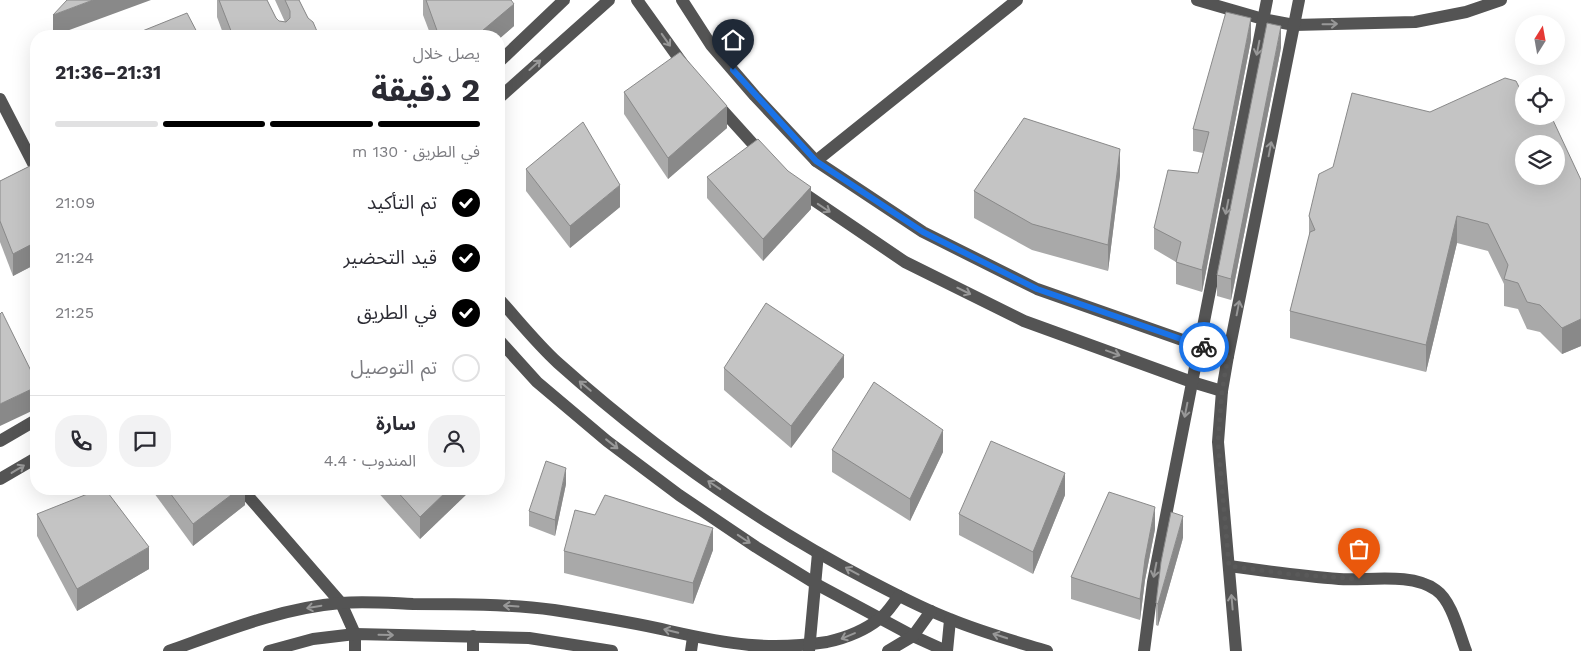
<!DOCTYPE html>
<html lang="ar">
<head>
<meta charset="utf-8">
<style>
	:root { --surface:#fff; --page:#f2f2f3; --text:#2b2b33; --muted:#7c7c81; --line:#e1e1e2; --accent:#000 }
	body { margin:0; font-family:"Work Sans","Noto Sans Arabic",sans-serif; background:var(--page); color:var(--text); direction:rtl; height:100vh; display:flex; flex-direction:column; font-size:19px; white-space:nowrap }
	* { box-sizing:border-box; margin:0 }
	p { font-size:16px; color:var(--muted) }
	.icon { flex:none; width:28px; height:28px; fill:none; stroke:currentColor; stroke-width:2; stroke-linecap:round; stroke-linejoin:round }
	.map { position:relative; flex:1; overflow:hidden; direction:ltr }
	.panel { position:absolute; left:30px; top:30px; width:475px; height:465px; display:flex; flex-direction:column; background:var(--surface); border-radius:20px; box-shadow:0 5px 20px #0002; direction:rtl }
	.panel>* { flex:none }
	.needle { width:32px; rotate:11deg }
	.tools { position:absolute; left:1515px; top:15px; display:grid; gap:10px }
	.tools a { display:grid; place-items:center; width:50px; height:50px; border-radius:50%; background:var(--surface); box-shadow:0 5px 20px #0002; font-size:25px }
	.pin { position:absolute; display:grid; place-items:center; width:42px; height:42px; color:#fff; margin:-51px -21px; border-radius:50% 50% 50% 0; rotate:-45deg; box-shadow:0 0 5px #0007 }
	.pin .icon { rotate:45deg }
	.courier { position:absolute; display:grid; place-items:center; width:50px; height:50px; margin:-25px; border:4px solid #1a73e8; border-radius:50%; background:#fff; color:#222; box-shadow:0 1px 6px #0007 }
	.headline em { font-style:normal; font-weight:700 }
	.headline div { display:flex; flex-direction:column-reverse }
	.headline { display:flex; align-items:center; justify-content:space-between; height:85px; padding:0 25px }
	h1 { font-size:32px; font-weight:700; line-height:38px }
	.bar { display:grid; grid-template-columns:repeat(4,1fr); gap:8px 5px; align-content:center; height:60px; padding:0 25px }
	.bar i { height:6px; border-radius:4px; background:var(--line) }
	.bar .selected { background:var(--accent) }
	.bar p { grid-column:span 4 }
	.line { display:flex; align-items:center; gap:12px; padding:0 25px; border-top:1px solid var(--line) }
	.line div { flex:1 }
	.round { display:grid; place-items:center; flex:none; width:52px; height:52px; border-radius:20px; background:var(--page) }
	ol { padding:0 25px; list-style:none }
	li { display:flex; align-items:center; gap:15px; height:55px }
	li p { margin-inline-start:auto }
	li .icon { padding:5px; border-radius:50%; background:var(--accent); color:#fff; stroke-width:4 }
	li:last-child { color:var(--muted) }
	li i { width:28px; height:28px; border:2px solid var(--line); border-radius:50% }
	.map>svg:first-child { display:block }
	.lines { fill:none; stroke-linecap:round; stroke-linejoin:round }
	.minor { stroke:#545454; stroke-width:12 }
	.wall { fill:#a9a9a9 }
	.shaded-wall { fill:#898989 }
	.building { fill:#c4c4c4; stroke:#898989; fill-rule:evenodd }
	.oneway { stroke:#989898 }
	.done { stroke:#595959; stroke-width:5; stroke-dasharray:0 9 }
	.route { stroke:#1a73e8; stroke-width:6 }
</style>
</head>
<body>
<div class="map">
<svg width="1581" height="651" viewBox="0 0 1581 651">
	<rect width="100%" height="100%" fill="#fff"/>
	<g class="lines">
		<g class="minor">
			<polyline points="637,0 685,67"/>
			<polyline points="682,0 711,45 755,96 816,161 923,232 1037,289 1228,356"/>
			<polyline points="1197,0 1263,19 1294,25 1415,22 1466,12 1501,0"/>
			<polyline points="499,62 564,0"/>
			<polyline points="499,98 609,0"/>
			<polyline points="0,99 36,169"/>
			<polyline points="716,103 763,155"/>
			<polyline points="816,161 1017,0"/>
			<polyline points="799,190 905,262 1024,321 1192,382 1222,391"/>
			<path d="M499,299C518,320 537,344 558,363C651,446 757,522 868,580C895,594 921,608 950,619C981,632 1014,641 1047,651"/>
			<polyline points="499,340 537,382 607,441 679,495 756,547 816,584 913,636 946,651"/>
			<polyline points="0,441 36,420"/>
			<polyline points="0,479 36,458"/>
			<polyline points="242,489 341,603 355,634 355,651"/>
			<path d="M1229,566C1265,571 1302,576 1339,579C1368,581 1411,572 1436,590C1452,601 1459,633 1466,651"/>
			<path d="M169,651C225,631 281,608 341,603C364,601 389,603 413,604C460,604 507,604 554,610C593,616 632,622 670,631C728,644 767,651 827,642C845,638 864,631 879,619C887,614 893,603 899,596"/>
			<polyline points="269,651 313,639 355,634 529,638 612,651"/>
			<polyline points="473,651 473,636"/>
			<polyline points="691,651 693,637"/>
			<polyline points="809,651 818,553"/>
			<polyline points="888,651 913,636 931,611"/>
			<polyline points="947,651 950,620"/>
			<polyline points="1144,651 1153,582 1267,0"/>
			<polyline points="1236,651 1218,442 1222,391 1228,356 1299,0"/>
		</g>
	</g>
	<g class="wall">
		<polygon points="217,0 267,0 276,18 279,21 285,22 275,0 299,0 308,18 319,36 224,36 217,17"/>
		<polygon points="423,0 511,0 514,26 499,39 499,36 431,36 423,15"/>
		<polygon points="1251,40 1202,292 1176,284 1176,262 1154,249 1154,228 1198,173 1203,153 1193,151 1193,129"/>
		<polygon points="1281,48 1231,300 1217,296 1217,275"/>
		<polygon points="624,92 727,128 668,179 624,114"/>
		<polygon points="1524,116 1581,180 1581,346 1562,354 1540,332 1527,329 1518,309 1504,306 1504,284 1488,251 1457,243 1426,372 1290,338 1290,311 1309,237 1309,216 1333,167"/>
		<polygon points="36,163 36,264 13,276 0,242 0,181"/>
		<polygon points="526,169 620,207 570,248 526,191"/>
		<polygon points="788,171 811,209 763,261 707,198 707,177"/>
		<polygon points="1120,175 1108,271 1032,250 974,218 974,191"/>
		<polygon points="724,368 844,377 791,448 724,390"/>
		<polygon points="832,450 943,452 910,521 832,472"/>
		<polygon points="566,484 555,536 529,526 529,511"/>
		<polygon points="154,489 245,489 245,505 193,546 154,493"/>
		<polygon points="375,489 472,489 420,539"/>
		<polygon points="1065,495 1033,574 959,535 959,514"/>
		<polygon points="37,514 149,569 77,611 37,536"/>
		<polygon points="595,515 713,550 693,604 564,573 564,551"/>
		<polygon points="1155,529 1145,580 1140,620 1071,599 1071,577"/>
		<polygon points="1183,538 1158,626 1156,625 1156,603"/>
	</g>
	<g class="shaded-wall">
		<polygon points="93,0 151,0 53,36 53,15"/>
		<polygon points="514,4 514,26 499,39 499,36 476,36"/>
		<polygon points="1251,18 1251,40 1202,292 1202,270"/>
		<polygon points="1281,26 1281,48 1231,300 1231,279"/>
		<polygon points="727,106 727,128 668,179 668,158"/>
		<polygon points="1120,149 1120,175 1108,271 1108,245"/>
		<polygon points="620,185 620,207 570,248 570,226"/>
		<polygon points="811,187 811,209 763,261 763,239"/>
		<polygon points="1457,216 1457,243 1426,372 1426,345"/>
		<polygon points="36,242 36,264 13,276 13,254"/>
		<polygon points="1581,319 1581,346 1562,354 1562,328"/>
		<polygon points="844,355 844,377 791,448 791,426"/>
		<polygon points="36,387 36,409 0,426 0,404"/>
		<polygon points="943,430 943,452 910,521 910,499"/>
		<polygon points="566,468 566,484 555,536 555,520"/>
		<polygon points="1065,473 1065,495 1033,574 1033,552"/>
		<polygon points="239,489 245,489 245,505 193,546 193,524"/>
		<polygon points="449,489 472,489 420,539 420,517"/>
		<polygon points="1155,507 1155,529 1145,580 1140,620 1140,599 1145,559"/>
		<polygon points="1183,516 1183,538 1158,626 1158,604"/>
		<polygon points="713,528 713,550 693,604 693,583"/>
		<polygon points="149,547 149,569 77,611 77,589"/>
	</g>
	<g class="building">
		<polygon points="67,0 93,0 53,15"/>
		<polygon points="219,0 267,0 276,18 279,21 286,22 290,18 290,11 285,0 299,0 308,18 313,22 319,36 233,36"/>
		<polygon points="426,0 511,0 514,4 476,36 439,36"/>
		<polygon points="1226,12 1251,18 1202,270 1176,262 1181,242 1154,228 1168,170 1198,173 1209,132 1193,129"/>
		<polygon points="187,13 199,36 130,36"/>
		<polygon points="1267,23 1281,26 1231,279 1217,275"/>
		<polygon points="680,52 727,106 668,158 624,92"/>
		<path d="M1505,78L1516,81L1524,97V116H1551L1581,180V319L1562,328L1540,305L1527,302L1518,283L1504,279L1508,265L1488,224L1457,216L1426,345L1290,311L1310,232L1315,230L1309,216L1319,174L1333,167L1352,93L1430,112ZM1524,144H1556V176H1524Z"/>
		<polygon points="1024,118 1120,149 1108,245 1032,224 974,191"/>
		<polygon points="583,122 620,185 570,226 526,169"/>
		<polygon points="758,139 788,171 811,187 763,239 707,177"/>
		<polygon points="36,163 36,242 13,254 0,221 0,181"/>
		<polygon points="766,303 844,355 791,426 724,368"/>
		<polygon points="2,312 36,381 36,387 0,404 0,314"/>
		<polygon points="874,382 943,430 910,499 832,450"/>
		<polygon points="991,441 1065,473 1033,552 959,514"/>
		<polygon points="546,461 566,468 555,520 529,511"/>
		<polygon points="100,489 105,489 149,547 77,589 37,514"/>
		<polygon points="167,489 239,489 193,524"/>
		<polygon points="395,489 449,489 420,517"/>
		<polygon points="1109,492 1155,507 1145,559 1140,599 1071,577"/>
		<polygon points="605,495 713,528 693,583 564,551 575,510 595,515"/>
		<polygon points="1171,512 1183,516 1158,604 1156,603 1161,562"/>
	</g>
	<defs><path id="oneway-shaft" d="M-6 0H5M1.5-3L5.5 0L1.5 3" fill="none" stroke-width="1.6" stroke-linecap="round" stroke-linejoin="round" transform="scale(1.25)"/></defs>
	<g class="oneway">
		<use href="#oneway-shaft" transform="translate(1330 24) rotate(-1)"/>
		<use href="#oneway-shaft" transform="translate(666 40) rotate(55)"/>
		<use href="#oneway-shaft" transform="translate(1258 48) rotate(101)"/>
		<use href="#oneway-shaft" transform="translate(535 65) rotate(-42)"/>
		<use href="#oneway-shaft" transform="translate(1270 149) rotate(-79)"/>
		<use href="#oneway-shaft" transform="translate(1227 207) rotate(101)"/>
		<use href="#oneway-shaft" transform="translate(824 208) rotate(34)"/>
		<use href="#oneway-shaft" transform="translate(964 291) rotate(26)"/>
		<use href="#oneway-shaft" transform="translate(1238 308) rotate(-79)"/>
		<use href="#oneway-shaft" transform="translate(1113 353) rotate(20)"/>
		<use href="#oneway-shaft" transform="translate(585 386) rotate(-140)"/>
		<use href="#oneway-shaft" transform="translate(1186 410) rotate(101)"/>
		<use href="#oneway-shaft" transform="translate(612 444) rotate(38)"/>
		<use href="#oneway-shaft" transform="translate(18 469) rotate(-31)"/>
		<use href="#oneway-shaft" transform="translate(714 485) rotate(-146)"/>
		<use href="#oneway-shaft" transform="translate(744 539) rotate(34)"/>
		<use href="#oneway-shaft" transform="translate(1155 570) rotate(101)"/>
		<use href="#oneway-shaft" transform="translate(852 571) rotate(-152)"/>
		<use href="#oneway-shaft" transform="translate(1232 602) rotate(-95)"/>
		<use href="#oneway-shaft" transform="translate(511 606) rotate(-177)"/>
		<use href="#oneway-shaft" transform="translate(314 607) rotate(170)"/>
		<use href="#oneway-shaft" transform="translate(671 631) rotate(-166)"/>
		<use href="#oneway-shaft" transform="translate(386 635) rotate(1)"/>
		<use href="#oneway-shaft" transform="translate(848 636) rotate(157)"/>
		<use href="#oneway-shaft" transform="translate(1000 636) rotate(-162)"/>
	</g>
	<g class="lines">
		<polyline class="done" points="1204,347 1228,356 1222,391 1218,442 1229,566 1289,574 1359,579"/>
		<polyline class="route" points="733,70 816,161 923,232 1037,289 1204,347"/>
	</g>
</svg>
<div class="tools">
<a><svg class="needle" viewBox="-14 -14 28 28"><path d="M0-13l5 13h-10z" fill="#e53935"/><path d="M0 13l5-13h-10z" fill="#7c7c81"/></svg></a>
<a><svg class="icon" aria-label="locate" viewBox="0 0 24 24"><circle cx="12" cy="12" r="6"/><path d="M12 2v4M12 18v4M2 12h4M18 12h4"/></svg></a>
<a><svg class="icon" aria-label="layers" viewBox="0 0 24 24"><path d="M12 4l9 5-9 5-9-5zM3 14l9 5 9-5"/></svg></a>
</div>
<div class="pin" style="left:1359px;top:579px;background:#ea580c"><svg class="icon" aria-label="bag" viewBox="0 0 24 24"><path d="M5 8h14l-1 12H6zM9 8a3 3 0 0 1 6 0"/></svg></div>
<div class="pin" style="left:733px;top:70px;background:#1f2937"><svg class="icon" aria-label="home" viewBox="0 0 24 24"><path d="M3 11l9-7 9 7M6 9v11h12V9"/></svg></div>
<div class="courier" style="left:1204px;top:347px"><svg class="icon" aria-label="bike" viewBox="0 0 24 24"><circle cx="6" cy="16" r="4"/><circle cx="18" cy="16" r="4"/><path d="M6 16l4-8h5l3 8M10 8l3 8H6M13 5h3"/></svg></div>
<section class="panel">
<div class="headline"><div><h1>2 دقيقة</h1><p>يصل خلال</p></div><em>21:31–21:36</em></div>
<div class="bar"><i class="selected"></i><i class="selected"></i><i class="selected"></i><i></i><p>في الطريق · 130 m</p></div>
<ol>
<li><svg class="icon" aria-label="check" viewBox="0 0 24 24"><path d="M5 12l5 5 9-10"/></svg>تم التأكيد<p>21:09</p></li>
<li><svg class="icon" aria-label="check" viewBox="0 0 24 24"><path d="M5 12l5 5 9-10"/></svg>قيد التحضير<p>21:24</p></li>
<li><svg class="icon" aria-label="check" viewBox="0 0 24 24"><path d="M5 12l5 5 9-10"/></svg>في الطريق<p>21:25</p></li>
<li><i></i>تم التوصيل</li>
</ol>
<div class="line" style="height:90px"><a class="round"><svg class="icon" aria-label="person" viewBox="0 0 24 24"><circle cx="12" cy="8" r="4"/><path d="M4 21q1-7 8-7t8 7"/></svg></a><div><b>سارة</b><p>المندوب · 4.4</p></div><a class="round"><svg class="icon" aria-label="chat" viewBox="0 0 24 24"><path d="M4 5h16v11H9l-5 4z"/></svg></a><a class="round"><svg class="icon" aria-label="phone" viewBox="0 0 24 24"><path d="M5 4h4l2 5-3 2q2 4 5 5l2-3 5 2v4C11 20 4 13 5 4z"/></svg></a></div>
</section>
</div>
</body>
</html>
